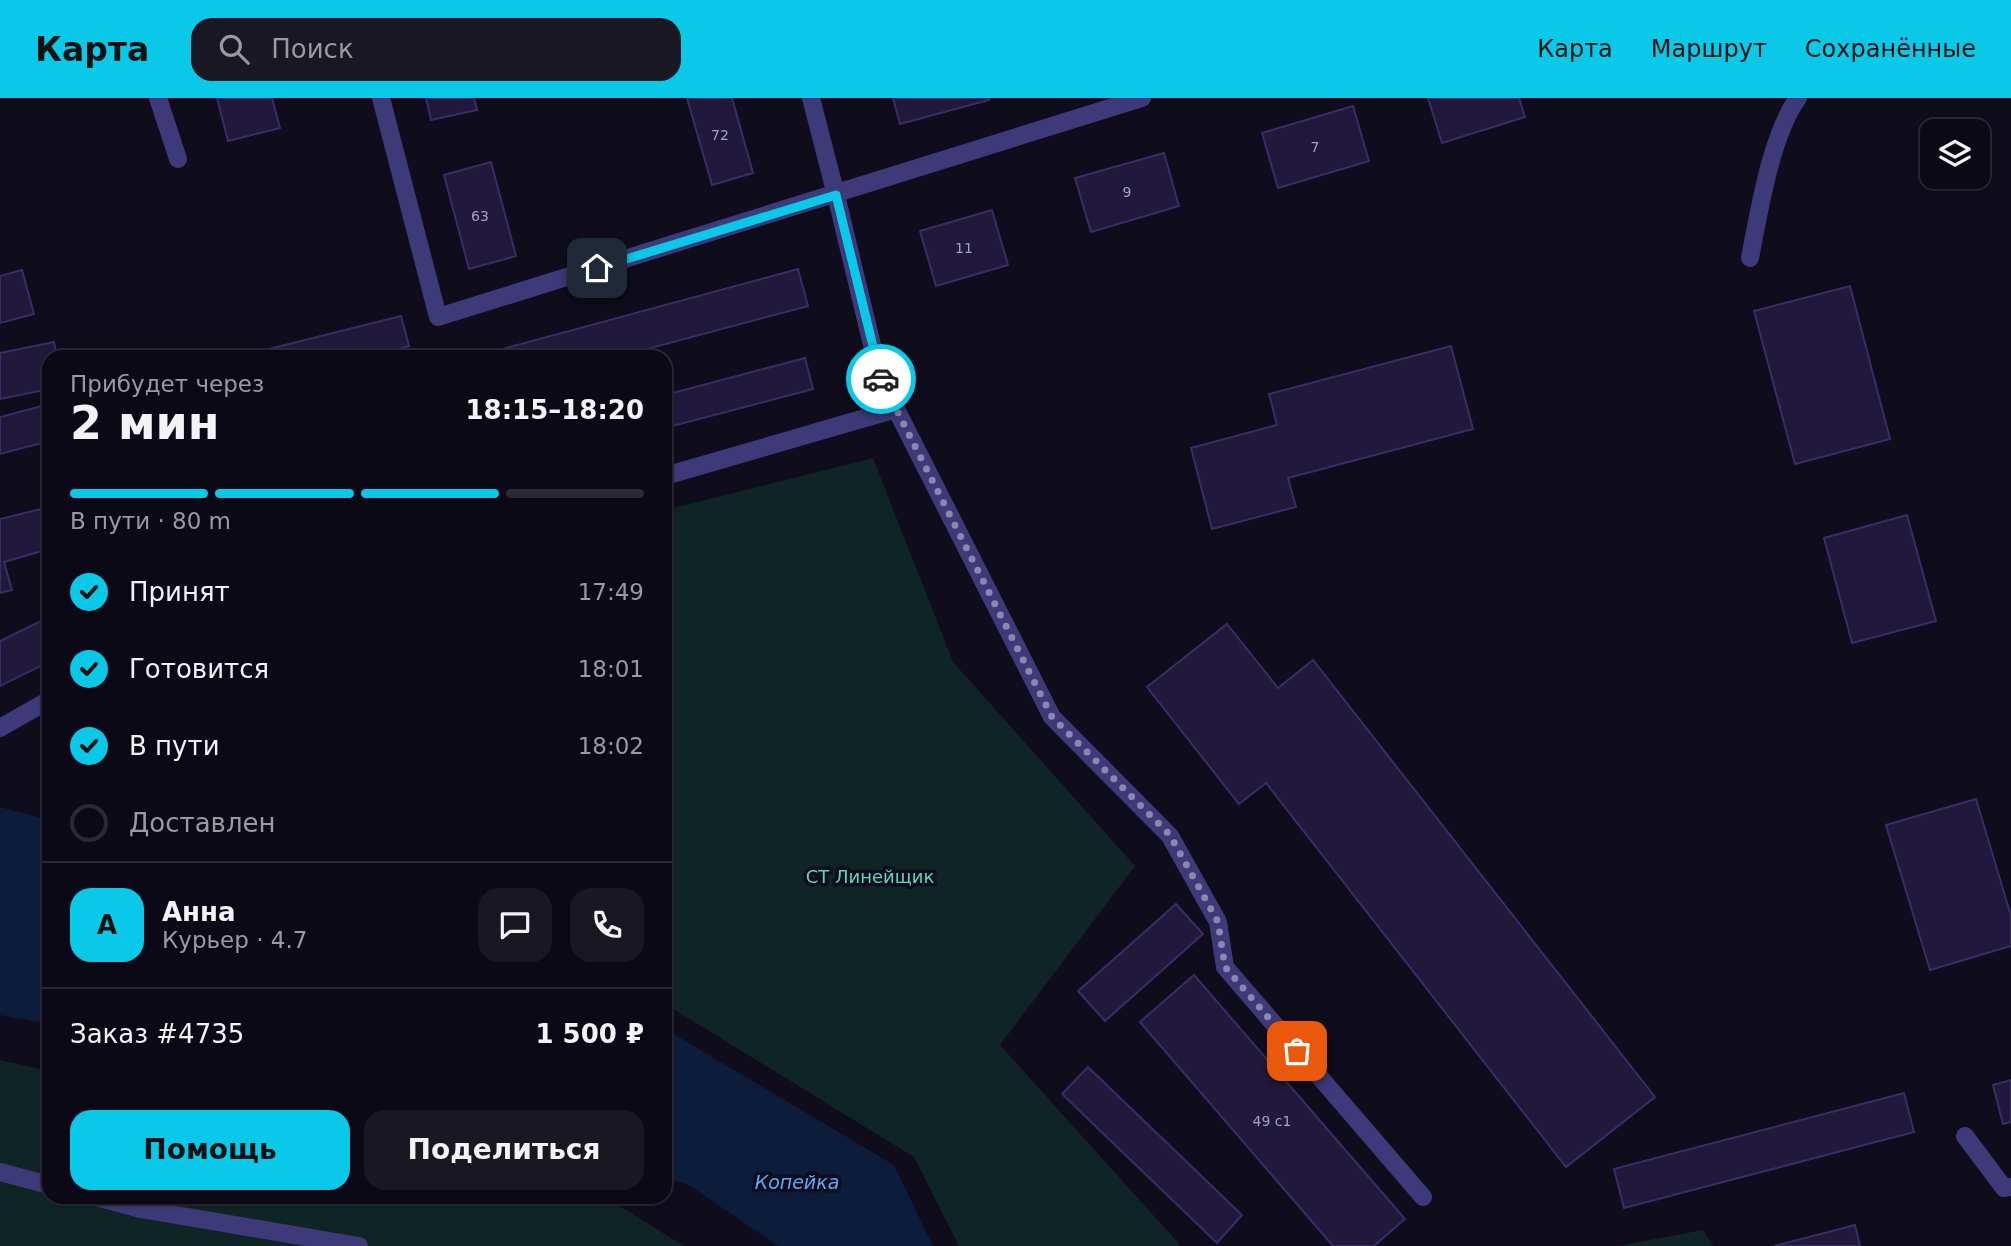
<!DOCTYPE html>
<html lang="ru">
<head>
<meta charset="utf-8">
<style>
	:root { --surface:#0b0915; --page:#191722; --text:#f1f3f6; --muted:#9a9aa0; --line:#2b2a34; --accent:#0ac9e8 }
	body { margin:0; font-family:"DejaVu Sans",sans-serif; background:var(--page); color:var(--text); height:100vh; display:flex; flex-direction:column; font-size:26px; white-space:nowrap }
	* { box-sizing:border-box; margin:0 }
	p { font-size:23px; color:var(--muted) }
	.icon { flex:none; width:38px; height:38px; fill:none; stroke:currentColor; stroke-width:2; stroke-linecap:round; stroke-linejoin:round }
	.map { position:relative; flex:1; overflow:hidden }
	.sheet { position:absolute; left:42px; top:252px; width:630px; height:854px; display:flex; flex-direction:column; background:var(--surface); border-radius:21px; box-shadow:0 2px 5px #0004,0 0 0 2px var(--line) }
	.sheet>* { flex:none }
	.fabs { position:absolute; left:1920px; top:21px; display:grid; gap:14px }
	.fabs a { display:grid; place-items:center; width:70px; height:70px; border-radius:14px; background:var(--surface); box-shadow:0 2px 5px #0004,0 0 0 2px var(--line); font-size:35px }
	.pin { position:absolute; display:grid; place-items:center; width:60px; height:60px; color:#fff; margin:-30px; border-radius:14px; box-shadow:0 4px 10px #0006 }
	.courier { position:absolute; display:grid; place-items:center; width:70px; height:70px; margin:-35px; border:5px solid #0ac9e8; border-radius:50%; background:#fff; color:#222; box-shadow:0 2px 9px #0007 }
	.summary em { font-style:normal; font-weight:600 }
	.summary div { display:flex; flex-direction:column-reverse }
	.summary { display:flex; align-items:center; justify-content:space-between; height:119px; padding:0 28px }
	h1 { font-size:46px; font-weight:600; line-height:52px }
	.bar { display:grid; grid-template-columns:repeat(4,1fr); gap:10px 7px; align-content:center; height:84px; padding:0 28px }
	.bar i { height:9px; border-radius:5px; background:var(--line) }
	.bar .current { background:var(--accent) }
	.bar p { grid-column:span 4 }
	.line { display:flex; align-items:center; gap:18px; padding:0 28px; border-top:2px solid var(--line) }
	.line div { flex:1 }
	.round { display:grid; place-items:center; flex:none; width:74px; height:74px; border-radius:21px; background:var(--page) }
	ol { padding:0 28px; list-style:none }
	li { display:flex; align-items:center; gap:21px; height:77px }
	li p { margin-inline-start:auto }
	li .icon { padding:7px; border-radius:50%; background:var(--accent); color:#111; stroke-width:4 }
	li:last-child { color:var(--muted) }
	li i { width:38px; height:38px; border:4px solid var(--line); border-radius:50% }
	.button { display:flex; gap:14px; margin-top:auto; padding:14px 28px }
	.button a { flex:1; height:80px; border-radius:21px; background:var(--accent); color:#111; font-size:28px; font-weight:600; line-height:80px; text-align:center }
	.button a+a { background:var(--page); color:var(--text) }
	header { display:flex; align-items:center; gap:42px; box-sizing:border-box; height:98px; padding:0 35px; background:var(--accent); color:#111 }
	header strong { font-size:33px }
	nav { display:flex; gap:38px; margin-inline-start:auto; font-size:24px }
	.search { width:490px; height:63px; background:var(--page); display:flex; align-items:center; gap:18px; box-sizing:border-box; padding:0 24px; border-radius:21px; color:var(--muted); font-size:26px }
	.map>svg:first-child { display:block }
	.green { fill:#0f2525 }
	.water { fill:#0c1c3b }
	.building { fill:#21193c; stroke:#3a2c67; stroke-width:2 }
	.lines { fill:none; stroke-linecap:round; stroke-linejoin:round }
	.lane { stroke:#3e3979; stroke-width:18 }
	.street { stroke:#3e3979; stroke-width:18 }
	.done { stroke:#8d87ae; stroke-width:7; stroke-dasharray:0 12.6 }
	.route { stroke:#0ac9e8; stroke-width:9 }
	.labels { text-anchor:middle; stroke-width:7; stroke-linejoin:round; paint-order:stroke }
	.number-label { font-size:14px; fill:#a59dcd }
	.park-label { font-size:18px; fill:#5ad8be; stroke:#0f0c1c }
	.water-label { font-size:19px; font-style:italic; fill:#5ca9f8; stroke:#0f0c1c }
</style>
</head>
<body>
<header>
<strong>Карта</strong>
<div class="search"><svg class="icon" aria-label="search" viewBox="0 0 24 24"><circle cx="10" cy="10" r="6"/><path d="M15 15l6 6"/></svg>Поиск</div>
<nav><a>Карта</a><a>Маршрут</a><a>Сохранённые</a></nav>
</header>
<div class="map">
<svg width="2011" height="1148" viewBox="0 0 2011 1148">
	<rect width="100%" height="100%" fill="#0f0c1c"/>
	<g class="green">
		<polygon points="873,360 953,564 1135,768 1000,947 1181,1148 959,1148 914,1059 665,906 665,412"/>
		<polygon points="0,962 49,973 49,1099 591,1099 613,1104 684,1148 0,1148"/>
		<polygon points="1703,1132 1713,1148 1618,1148"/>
	</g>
	<g class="water">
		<polygon points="0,709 49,722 49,926 0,917"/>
		<polygon points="665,931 894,1067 933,1148 778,1148 689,1087 665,1079"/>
	</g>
	<g class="building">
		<polygon points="217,0 272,0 280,30 228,43"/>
		<polygon points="426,0 474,0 477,12 431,22"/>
		<polygon points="687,0 732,0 753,75 712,87"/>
		<polygon points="893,0 989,0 989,2 900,26"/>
		<polygon points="1428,0 1519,0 1525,19 1442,45"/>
		<polygon points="1353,8 1369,63 1278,90 1262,35"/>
		<polygon points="1164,55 1179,108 1091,134 1075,80"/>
		<polygon points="491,64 516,158 469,171 444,77"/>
		<polygon points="992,112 1008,167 936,188 920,133"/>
		<polygon points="798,171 808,208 617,259 490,259 488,255"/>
		<polygon points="22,172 34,216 0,225 0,178"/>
		<polygon points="1850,188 1890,341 1795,366 1754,213"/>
		<polygon points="401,218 409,248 369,259 237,259"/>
		<polygon points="54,244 57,259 49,259 49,291 0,301 0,255"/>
		<polygon points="1451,248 1473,331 1288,380 1296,409 1212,431 1191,350 1277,327 1269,296"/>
		<polygon points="805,260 813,291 665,330 665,297"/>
		<polygon points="49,306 49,343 0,356 0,319"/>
		<polygon points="49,409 49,451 4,464 12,492 0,495 0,421"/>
		<polygon points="1907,417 1936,523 1852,545 1824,440"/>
		<polygon points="49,519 49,564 0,588 0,543"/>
		<polygon points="1227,526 1278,590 1313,562 1655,999 1566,1069 1266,685 1239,706 1147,589"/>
		<polygon points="1976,701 2011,818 2011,848 1930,872 1886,727"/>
		<polygon points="1176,806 1203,836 1105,923 1078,893"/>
		<polygon points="1194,877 1405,1121 1374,1148 1333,1148 1140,924"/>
		<polygon points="1088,969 1242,1117 1217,1145 1062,996"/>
		<polygon points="2011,982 2011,1024 2003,1026 1993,987"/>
		<polygon points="1904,995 1914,1034 1624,1110 1614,1071"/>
		<polygon points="1855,1127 1860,1148 1774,1148"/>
	</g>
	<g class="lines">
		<g class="lane">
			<polyline points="158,0 178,61"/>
			<polyline points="836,97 879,276 896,311 1052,619 1170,738 1218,824 1225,869 1423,1099"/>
			<path d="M1750,160C1759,114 1771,37 1798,0"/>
			<polyline points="665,378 896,311"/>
			<polyline points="0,630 49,602"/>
			<polyline points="1965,1038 2004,1090 2011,1089"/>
			<polyline points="0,1074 49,1087"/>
			<polyline points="96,1099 141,1111 359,1148"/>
		</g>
		<g class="street">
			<polyline points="381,0 438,219 1142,0"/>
			<polyline points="811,0 836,97"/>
		</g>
	</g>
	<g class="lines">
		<polyline class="done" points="881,281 1052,619 1170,737 1218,824 1225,869 1297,953"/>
		<polyline class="route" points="597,170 836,97 881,281"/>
	</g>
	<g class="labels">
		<g class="number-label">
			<text x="720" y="42">72</text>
			<text x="1315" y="54">7</text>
			<text x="1127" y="99">9</text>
			<text x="480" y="123">63</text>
			<text x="964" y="155">11</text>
			<text x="1272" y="1028">49 с1</text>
		</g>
		<g class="park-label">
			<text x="870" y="785">СТ Линейщик</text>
		</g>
		<g class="water-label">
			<text x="797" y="1091">Копейка</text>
		</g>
	</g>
</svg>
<div class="fabs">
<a><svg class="icon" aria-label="layers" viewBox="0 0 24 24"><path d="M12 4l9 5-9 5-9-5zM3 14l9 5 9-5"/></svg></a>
</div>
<div class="pin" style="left:1297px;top:953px;background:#ea580c"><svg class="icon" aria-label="bag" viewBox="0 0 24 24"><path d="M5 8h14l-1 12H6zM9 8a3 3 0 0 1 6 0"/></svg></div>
<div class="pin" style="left:597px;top:170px;background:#1f2937"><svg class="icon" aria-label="home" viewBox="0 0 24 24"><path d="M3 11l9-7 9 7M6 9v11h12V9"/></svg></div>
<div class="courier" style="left:881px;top:281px"><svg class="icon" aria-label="car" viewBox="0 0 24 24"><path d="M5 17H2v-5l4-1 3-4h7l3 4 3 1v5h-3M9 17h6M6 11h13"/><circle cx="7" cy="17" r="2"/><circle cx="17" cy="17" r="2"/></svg></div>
<section class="sheet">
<div class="summary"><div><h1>2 мин</h1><p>Прибудет через</p></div><em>18:15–18:20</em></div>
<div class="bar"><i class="current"></i><i class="current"></i><i class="current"></i><i></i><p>В пути · 80 m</p></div>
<ol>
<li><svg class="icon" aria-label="check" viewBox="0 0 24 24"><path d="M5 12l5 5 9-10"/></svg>Принят<p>17:49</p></li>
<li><svg class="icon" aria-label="check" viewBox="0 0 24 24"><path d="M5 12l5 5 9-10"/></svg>Готовится<p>18:01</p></li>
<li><svg class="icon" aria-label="check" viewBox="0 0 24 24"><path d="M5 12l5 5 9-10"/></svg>В пути<p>18:02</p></li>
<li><i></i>Доставлен</li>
</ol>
<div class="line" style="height:126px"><b class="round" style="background:var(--accent);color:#111">А</b><div><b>Анна</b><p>Курьер · 4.7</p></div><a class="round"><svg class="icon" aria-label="chat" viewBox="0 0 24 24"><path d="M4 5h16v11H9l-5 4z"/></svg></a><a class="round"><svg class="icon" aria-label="phone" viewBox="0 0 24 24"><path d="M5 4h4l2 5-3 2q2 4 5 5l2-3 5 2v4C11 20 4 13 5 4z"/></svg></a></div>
<div class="line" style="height:91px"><div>Заказ #4735</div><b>1 500 ₽</b></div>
<div class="button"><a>Помощь</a><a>Поделиться</a></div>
</section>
</div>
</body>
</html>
